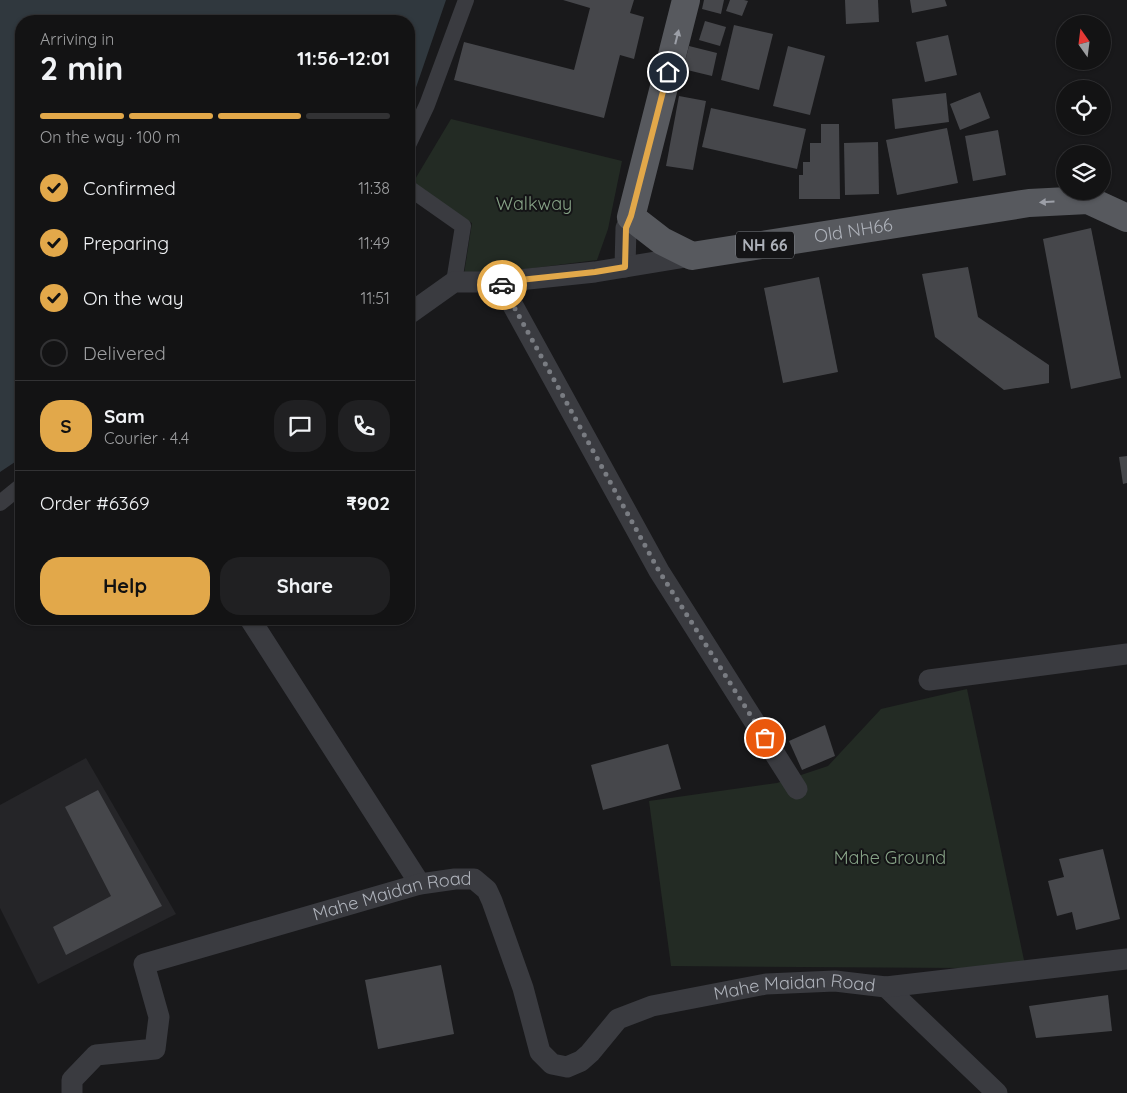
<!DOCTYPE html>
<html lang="en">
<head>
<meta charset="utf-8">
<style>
	:root { --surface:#131314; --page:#202022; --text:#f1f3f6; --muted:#9d9ea0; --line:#323234; --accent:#e2a84a }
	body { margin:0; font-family:Quicksand,sans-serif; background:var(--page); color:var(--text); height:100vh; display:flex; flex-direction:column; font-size:19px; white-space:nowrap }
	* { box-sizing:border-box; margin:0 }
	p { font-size:16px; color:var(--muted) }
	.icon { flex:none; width:28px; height:28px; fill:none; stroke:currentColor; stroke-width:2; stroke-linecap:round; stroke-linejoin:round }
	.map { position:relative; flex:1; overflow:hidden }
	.drawer { position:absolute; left:15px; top:15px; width:400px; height:610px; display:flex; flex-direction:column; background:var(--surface); border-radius:20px; box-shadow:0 1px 4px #0004,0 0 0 1px var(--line) }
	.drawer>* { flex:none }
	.needle { width:32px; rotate:346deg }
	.controls { position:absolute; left:1056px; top:15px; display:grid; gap:10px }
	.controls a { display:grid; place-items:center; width:55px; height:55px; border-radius:50%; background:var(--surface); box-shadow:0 1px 4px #0004,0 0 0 1px var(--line); font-size:25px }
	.pin { position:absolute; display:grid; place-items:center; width:42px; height:42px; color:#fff; margin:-21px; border:2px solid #fff; border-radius:50%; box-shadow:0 1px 5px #0007 }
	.courier { position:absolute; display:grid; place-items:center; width:50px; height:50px; margin:-25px; border:4px solid #e2a84a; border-radius:50%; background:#fff; color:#222; box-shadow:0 1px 6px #0007 }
	.overview em { font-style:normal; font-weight:700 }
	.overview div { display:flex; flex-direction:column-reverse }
	.overview { display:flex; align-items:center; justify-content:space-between; height:85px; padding:0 25px }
	h1 { font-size:32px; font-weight:700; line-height:38px }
	.bar { display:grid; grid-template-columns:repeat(4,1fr); gap:8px 5px; align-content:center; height:60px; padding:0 25px }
	.bar i { height:6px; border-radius:4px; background:var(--line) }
	.bar .active { background:var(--accent) }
	.bar p { grid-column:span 4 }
	.line { display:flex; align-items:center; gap:12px; padding:0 25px; border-top:1px solid var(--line) }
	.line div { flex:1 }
	.round { display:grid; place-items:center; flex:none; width:52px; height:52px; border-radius:20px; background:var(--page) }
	ol { padding:0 25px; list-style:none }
	li { display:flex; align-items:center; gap:15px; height:55px }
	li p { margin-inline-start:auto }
	li .icon { padding:5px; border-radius:50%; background:var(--accent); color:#111; stroke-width:4 }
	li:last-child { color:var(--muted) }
	li i { width:28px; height:28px; border:2px solid var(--line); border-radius:50% }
	.button { display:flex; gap:10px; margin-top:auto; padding:10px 25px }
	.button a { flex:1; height:58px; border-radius:20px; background:var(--accent); color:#111; font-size:20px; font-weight:700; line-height:58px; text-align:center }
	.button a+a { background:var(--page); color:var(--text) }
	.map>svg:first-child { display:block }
	.built { fill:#252528 }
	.green { fill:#232b24 }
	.water { fill:#30383e }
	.building { fill:#46474b }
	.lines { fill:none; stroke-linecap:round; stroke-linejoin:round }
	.pedestrian { stroke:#3a3b40; stroke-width:16 }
	.minor { stroke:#3a3b40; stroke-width:21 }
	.primary { stroke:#57595e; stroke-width:28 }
	.oneway { fill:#9c9fa7 }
	.done { stroke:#797c82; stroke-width:5; stroke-dasharray:0 9 }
	.route { stroke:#e2a84a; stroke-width:6 }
	.labels { text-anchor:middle; stroke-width:4; stroke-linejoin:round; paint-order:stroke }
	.shield { fill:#141416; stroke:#7f8288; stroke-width:1 }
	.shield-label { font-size:16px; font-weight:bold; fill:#adb1b9 }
	.park-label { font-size:18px; fill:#86a286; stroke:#141416 }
	.street-label { font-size:18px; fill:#adb1b9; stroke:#141416 }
</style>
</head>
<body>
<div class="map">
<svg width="1127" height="1093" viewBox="0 0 1127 1093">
	<rect width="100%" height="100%" fill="#19191b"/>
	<polygon class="built" points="86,758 176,914 38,984 0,908 0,805"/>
	<g class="green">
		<polygon points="451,119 622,161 608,229 597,260 501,272 464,274 472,223 411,186"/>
		<polygon points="967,689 1025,965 962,968 671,966 649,801 777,783 828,766 881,709"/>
	</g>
	<polygon class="water" points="0,0 446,0 409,108 409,21 21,21 21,458 0,472"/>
	<g class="building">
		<polygon points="563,0 634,0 630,13 644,17 634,59 620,55 604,118 454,80 464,42 574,70 590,8"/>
		<polygon points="704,0 724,0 721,14 702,9"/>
		<polygon points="730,0 744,0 748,1 742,16 726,11"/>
		<polygon points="845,0 878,0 879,22 846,24"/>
		<polygon points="910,0 945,0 947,6 912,13"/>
		<polygon points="705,21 726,27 720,46 699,40"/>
		<polygon points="734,25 773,34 759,90 721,80"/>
		<polygon points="948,35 957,75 925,82 916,42"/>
		<polygon points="689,46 717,53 712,76 683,69"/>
		<polygon points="788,46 825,56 810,115 773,106"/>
		<polygon points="980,92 990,118 960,130 950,104"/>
		<polygon points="946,93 949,122 895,129 892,99"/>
		<polygon points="679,96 706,101 693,170 666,166"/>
		<polygon points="711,108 806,129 797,169 702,147"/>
		<polygon points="821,124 839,124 840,199 799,199 799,175 803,175 803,162 810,162 810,143 821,143"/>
		<polygon points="947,128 958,183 897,195 886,140"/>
		<polygon points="998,130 1006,175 973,181 965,136"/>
		<polygon points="878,142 879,194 845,195 844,143"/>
		<polygon points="1091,228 1121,378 1071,389 1043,239"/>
		<polygon points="968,267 978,317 1049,365 1049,383 1004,390 935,337 922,274"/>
		<polygon points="819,277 838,372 783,383 764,288"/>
		<polygon points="1127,456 1127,483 1123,484 1119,457"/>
		<polygon points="825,725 835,756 802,770 789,741"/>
		<polygon points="668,744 681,789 603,810 591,765"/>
		<polygon points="98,790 162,906 66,955 53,927 111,896 65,807"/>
		<polygon points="1103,849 1120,919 1076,930 1072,912 1057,916 1048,881 1064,877 1059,859"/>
		<polygon points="441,965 454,1034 378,1049 365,980"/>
		<polygon points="1108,995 1112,1031 1036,1038 1029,1006"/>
	</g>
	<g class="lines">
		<g class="pedestrian">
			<polyline points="409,143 427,105 466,0"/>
			<polyline points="409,188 463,226 454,282"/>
			<polyline points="0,503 21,486"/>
		</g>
		<g class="minor">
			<polyline points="625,267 626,228 631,217"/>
			<polyline points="500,282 659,571 797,789"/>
			<polyline points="409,314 454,282 500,282 595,272 692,256"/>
			<polyline points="250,619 420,884"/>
			<polyline points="929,680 1127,654"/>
			<polyline points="886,987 997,1093"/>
			<path id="s1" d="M72,1093V1080L96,1055L155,1049L159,1017L144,964L420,884L455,879H474L487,890L492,901L523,988L540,1052L552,1064L567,1067L581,1061L590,1053L618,1019L652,1006L766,984L835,981L886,987L1127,959"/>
		</g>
		<path class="primary" id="s2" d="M686,0L631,217L662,241L692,256L1029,203L1088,200L1127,218"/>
	</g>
	<defs><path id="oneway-solid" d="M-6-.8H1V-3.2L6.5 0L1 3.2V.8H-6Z" transform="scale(1.25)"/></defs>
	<g class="oneway">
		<use href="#oneway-solid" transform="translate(677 37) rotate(-76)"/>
		<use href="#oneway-solid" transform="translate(1047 202) rotate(177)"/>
	</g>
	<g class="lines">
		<polyline class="done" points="502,285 659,571 765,738"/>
		<polyline class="route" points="502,285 500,282 595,272 625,267 626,228 631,216 668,72"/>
	</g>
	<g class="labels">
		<rect class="shield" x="736" y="231.5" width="58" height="27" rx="4"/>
		<g class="shield-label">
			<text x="765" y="251">NH 66</text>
		</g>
		<g class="park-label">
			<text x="534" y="210">Walkway</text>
			<text x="890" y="864">Mahe Ground</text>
		</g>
		<g class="street-label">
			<text dy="6" stroke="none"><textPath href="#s2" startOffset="460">Old NH66</textPath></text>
			<text dy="6" stroke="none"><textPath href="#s1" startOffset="452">Mahe Maidan Road</textPath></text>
			<text dy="6" stroke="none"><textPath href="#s1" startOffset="1008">Mahe Maidan Road</textPath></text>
		</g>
	</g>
</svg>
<div class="controls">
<a><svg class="needle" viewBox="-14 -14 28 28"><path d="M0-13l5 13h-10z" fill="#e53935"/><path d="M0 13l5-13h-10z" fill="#9d9ea0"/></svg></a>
<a><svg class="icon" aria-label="locate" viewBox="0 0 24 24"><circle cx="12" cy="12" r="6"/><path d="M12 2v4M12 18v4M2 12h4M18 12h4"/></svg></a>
<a><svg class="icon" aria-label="layers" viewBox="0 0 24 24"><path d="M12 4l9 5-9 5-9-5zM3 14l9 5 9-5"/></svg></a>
</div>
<div class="pin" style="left:765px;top:738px;background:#ea580c"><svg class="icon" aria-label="bag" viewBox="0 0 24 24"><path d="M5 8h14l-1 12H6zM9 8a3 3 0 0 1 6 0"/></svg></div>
<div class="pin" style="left:668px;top:72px;background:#1f2937"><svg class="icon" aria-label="home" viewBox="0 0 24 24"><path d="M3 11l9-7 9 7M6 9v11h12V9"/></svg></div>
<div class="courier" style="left:502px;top:285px"><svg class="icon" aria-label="car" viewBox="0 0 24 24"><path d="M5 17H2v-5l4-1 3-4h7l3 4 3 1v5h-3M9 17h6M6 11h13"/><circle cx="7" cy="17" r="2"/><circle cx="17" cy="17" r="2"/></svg></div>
<section class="drawer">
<div class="overview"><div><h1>2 min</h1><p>Arriving in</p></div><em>11:56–12:01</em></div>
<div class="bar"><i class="active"></i><i class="active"></i><i class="active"></i><i></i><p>On the way · 100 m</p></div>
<ol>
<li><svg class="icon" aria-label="check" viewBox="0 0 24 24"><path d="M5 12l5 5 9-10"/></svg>Confirmed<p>11:38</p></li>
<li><svg class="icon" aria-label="check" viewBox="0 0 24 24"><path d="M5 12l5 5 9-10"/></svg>Preparing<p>11:49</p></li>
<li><svg class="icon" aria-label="check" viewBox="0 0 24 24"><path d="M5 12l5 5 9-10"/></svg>On the way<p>11:51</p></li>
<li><i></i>Delivered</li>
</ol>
<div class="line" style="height:90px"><b class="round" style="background:var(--accent);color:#111">S</b><div><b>Sam</b><p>Courier · 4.4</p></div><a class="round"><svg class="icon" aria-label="chat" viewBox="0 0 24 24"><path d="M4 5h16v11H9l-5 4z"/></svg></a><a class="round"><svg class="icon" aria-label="phone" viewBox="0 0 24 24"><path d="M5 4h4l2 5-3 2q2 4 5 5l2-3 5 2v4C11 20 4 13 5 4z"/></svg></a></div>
<div class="line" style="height:65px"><div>Order #6369</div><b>₹902</b></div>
<div class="button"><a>Help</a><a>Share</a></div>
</section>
</div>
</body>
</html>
